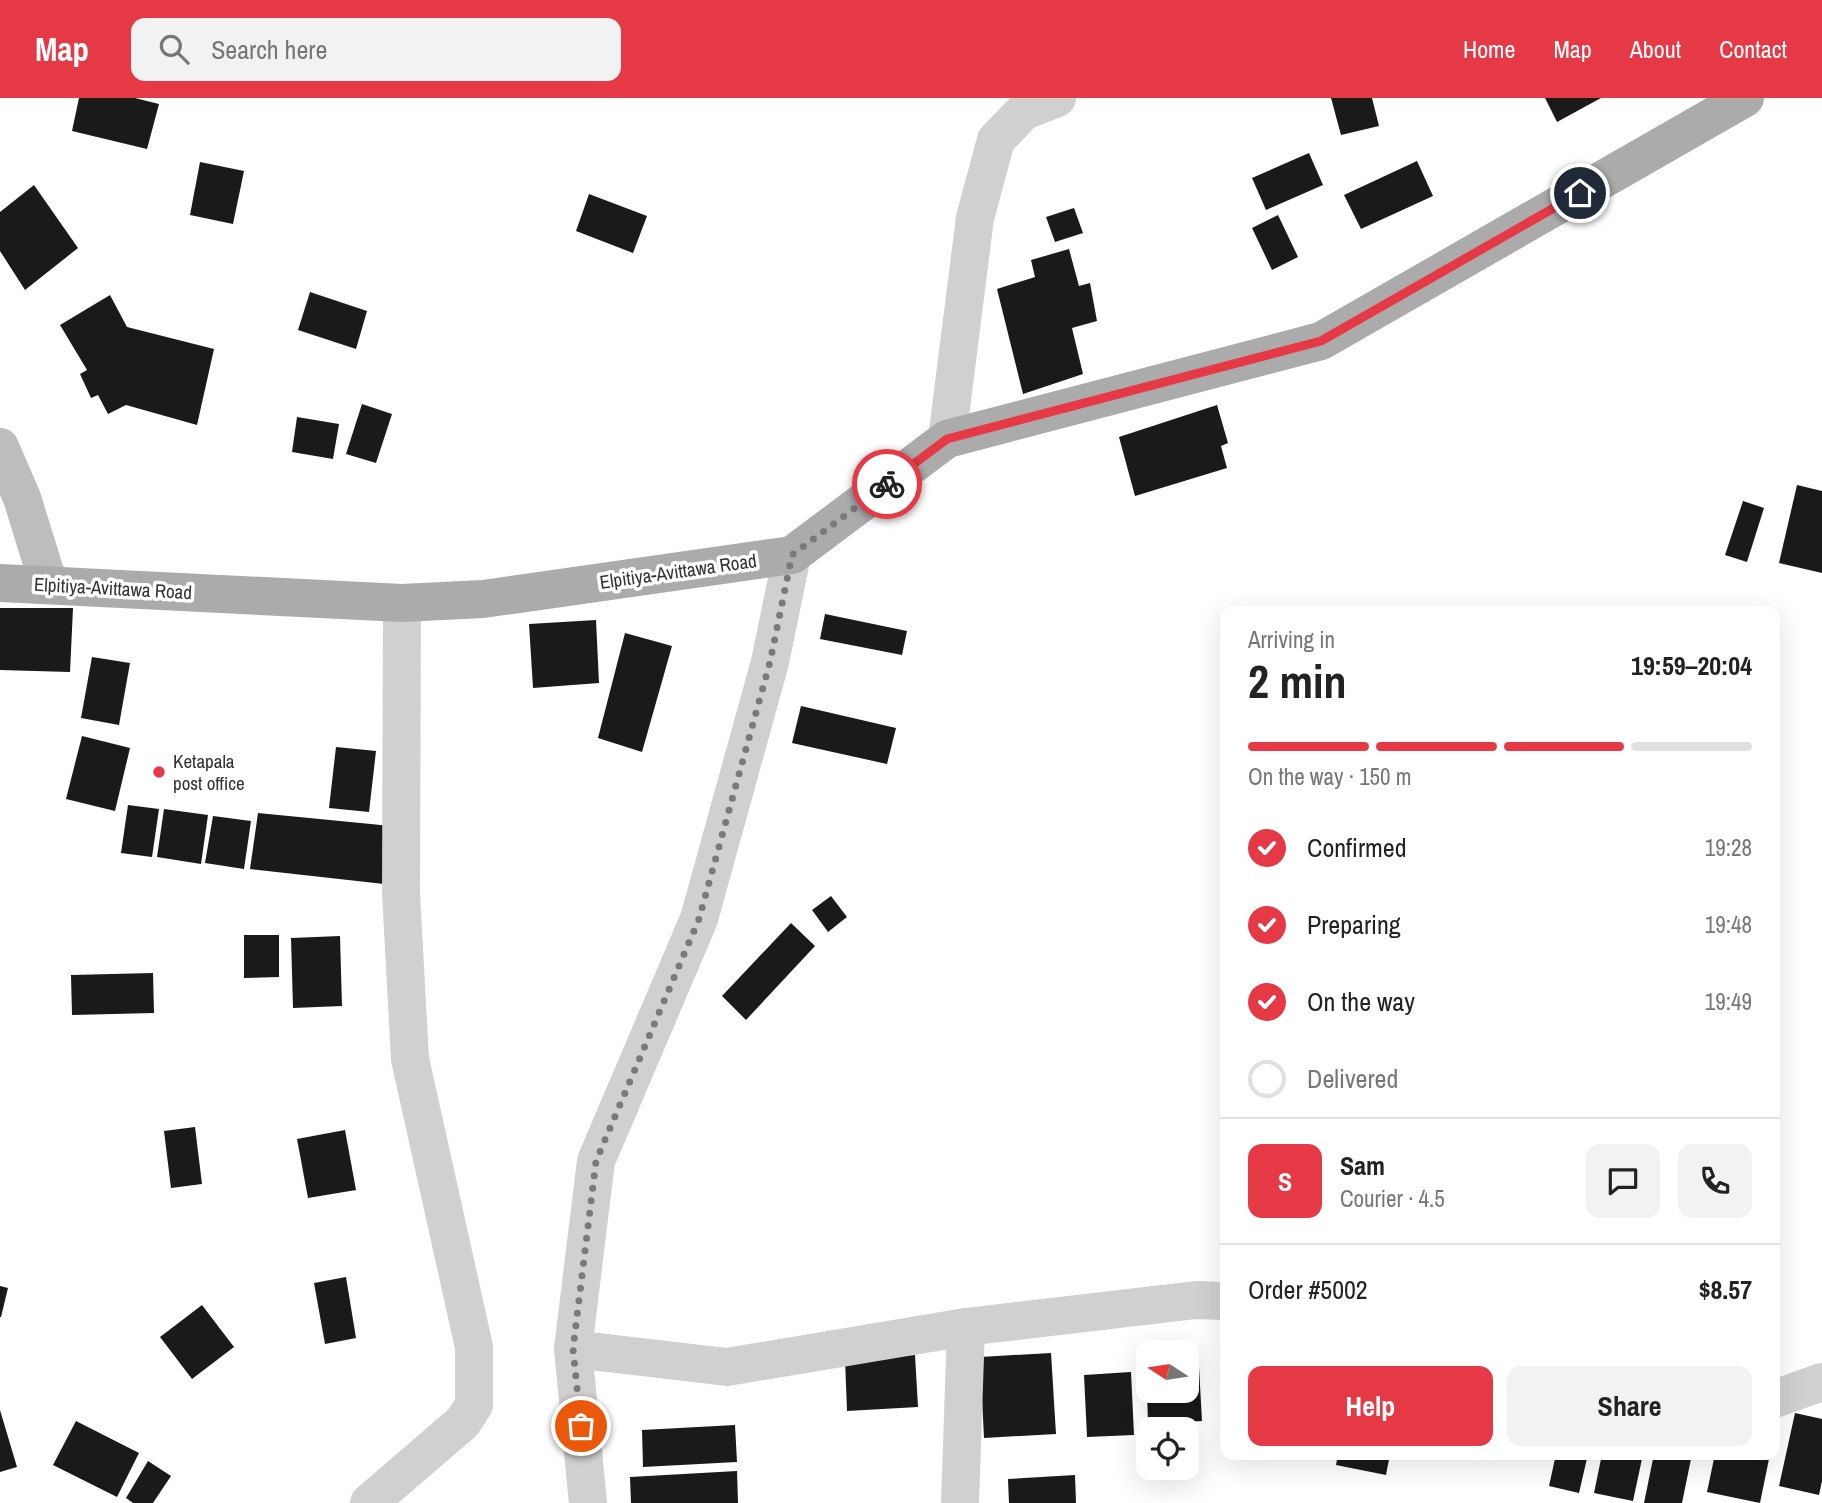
<!DOCTYPE html>
<html lang="en">
<head>
<meta charset="utf-8">
<style>
	:root { --surface:#fff; --page:#f2f2f2; --text:#222; --muted:#767676; --line:#e0e0e0; --accent:#e63946 }
	body { margin:0; font-family:"Archivo Narrow",sans-serif; background:var(--page); color:var(--text); height:100vh; display:flex; flex-direction:column; font-size:26px; white-space:nowrap }
	* { box-sizing:border-box; margin:0 }
	p { font-size:23px; color:var(--muted) }
	.icon { flex:none; width:38px; height:38px; fill:none; stroke:currentColor; stroke-width:2; stroke-linecap:round; stroke-linejoin:round }
	.map { position:relative; flex:1; overflow:hidden }
	.drawer { position:absolute; left:1220px; top:508px; width:560px; height:854px; display:flex; flex-direction:column; background:var(--surface); border-radius:14px; box-shadow:0 7px 28px #0002 }
	.drawer>* { flex:none }
	.needle { width:46px; rotate:282deg }
	.controls { position:absolute; left:1136px; top:1242px; display:grid; gap:14px }
	.controls a { display:grid; place-items:center; width:63px; height:63px; border-radius:14px; background:var(--surface); box-shadow:0 7px 28px #0002; font-size:35px }
	.pin { position:absolute; display:grid; place-items:center; width:60px; height:60px; color:#fff; margin:-30px; border:4px solid #fff; border-radius:50%; box-shadow:0 2px 7px #0007 }
	.courier { position:absolute; display:grid; place-items:center; width:70px; height:70px; margin:-35px; border:5px solid #e63946; border-radius:50%; background:#fff; color:#222; box-shadow:0 2px 9px #0007 }
	.head em { font-style:normal; font-weight:700 }
	.head div { display:flex; flex-direction:column-reverse }
	.head { display:flex; align-items:center; justify-content:space-between; height:119px; padding:0 28px }
	h1 { font-size:46px; font-weight:700; line-height:52px }
	.bar { display:grid; grid-template-columns:repeat(4,1fr); gap:10px 7px; align-content:center; height:84px; padding:0 28px }
	.bar i { height:9px; border-radius:5px; background:var(--line) }
	.bar .active { background:var(--accent) }
	.bar p { grid-column:span 4 }
	.line { display:flex; align-items:center; gap:18px; padding:0 28px; border-top:2px solid var(--line) }
	.line div { flex:1 }
	.round { display:grid; place-items:center; flex:none; width:74px; height:74px; border-radius:14px; background:var(--page) }
	ol { padding:0 28px; list-style:none }
	li { display:flex; align-items:center; gap:21px; height:77px }
	li p { margin-inline-start:auto }
	li .icon { padding:7px; border-radius:50%; background:var(--accent); color:#fff; stroke-width:4 }
	li:last-child { color:var(--muted) }
	li i { width:38px; height:38px; border:4px solid var(--line); border-radius:50% }
	.primary-button { display:flex; gap:14px; margin-top:auto; padding:14px 28px }
	.primary-button a { flex:1; height:80px; border-radius:14px; background:var(--accent); color:#fff; font-size:28px; font-weight:700; line-height:80px; text-align:center }
	.primary-button a+a { background:var(--page); color:var(--text) }
	header { display:flex; align-items:center; gap:42px; box-sizing:border-box; height:98px; padding:0 35px; background:var(--accent); color:#fff }
	header strong { font-size:33px }
	nav { display:flex; gap:38px; margin-inline-start:auto; font-size:24px }
	.search { width:490px; height:63px; background:var(--page); display:flex; align-items:center; gap:18px; box-sizing:border-box; padding:0 24px; border-radius:14px; color:var(--muted); font-size:26px }
	.map>svg:first-child { display:block }
	.building { fill:#1a1a1a }
	.lines { fill:none; stroke-linecap:round; stroke-linejoin:round }
	.minor { stroke:#d0d0d0; stroke-width:38 }
	.tertiary { stroke:#d0d0d0; stroke-width:38 }
	.secondary { stroke:#bdbdbd; stroke-width:38 }
	.primary { stroke:#ababab; stroke-width:38 }
	.done { stroke:#7a7a7a; stroke-width:7; stroke-dasharray:0 12.6 }
	.route { stroke:#e63946; stroke-width:9 }
	.poi-dot { fill:#e63946; stroke:#fff; stroke-width:2.5 }
	.labels { text-anchor:middle; stroke-width:7; stroke-linejoin:round; paint-order:stroke }
	.street-label { font-size:19px; fill:#333; stroke:#fff }
	.poi-label { font-size:19px; fill:#333; stroke:#fff; text-anchor:start }
</style>
</head>
<body>
<header>
<strong>Map</strong>
<div class="search"><svg class="icon" aria-label="search" viewBox="0 0 24 24"><circle cx="10" cy="10" r="6"/><path d="M15 15l6 6"/></svg>Search here</div>
<nav><a>Home</a><a>Map</a><a>About</a><a>Contact</a></nav>
</header>
<div class="map">
<svg width="1822" height="1405" viewBox="0 0 1822 1405">
	<rect width="100%" height="100%" fill="#fff"/>
	<g class="building">
		<polygon points="79,0 135,0 159,6 147,51 72,33"/>
		<polygon points="1331,0 1372,0 1379,28 1341,37"/>
		<polygon points="1545,0 1601,0 1557,24"/>
		<polygon points="1309,55 1323,87 1266,112 1252,80"/>
		<polygon points="1417,63 1433,98 1361,131 1344,97"/>
		<polygon points="200,64 244,73 233,126 190,117"/>
		<polygon points="34,87 78,150 25,192 0,153 0,114"/>
		<polygon points="589,96 647,118 633,155 576,133"/>
		<polygon points="1074,110 1083,135 1055,144 1046,119"/>
		<polygon points="1278,117 1298,159 1272,172 1252,130"/>
		<polygon points="1069,151 1079,188 1090,185 1097,223 1072,230 1083,276 1023,296 997,191 1035,179 1031,162"/>
		<polygon points="310,194 367,213 356,251 298,232"/>
		<polygon points="110,197 127,229 214,251 197,327 126,307 108,316 98,297 91,300 80,276 87,272 60,227"/>
		<polygon points="362,306 392,316 376,365 346,356"/>
		<polygon points="1217,307 1228,345 1221,348 1227,370 1135,398 1119,339"/>
		<polygon points="297,319 339,326 333,361 292,354"/>
		<polygon points="1797,387 1822,393 1822,475 1779,465"/>
		<polygon points="1743,403 1764,410 1747,464 1725,457"/>
		<polygon points="0,510 73,510 70,574 0,572"/>
		<polygon points="825,516 907,533 902,557 820,541"/>
		<polygon points="596,522 599,585 533,590 529,526"/>
		<polygon points="625,535 672,548 642,654 598,640"/>
		<polygon points="92,559 130,565 119,627 81,620"/>
		<polygon points="801,608 896,630 887,666 792,645"/>
		<polygon points="82,638 130,650 115,713 66,701"/>
		<polygon points="336,649 376,653 369,714 329,710"/>
		<polygon points="128,707 159,711 152,759 121,755"/>
		<polygon points="164,711 208,717 201,766 157,759"/>
		<polygon points="258,715 391,728 384,786 250,771"/>
		<polygon points="213,718 251,723 244,771 205,765"/>
		<polygon points="831,798 847,819 828,834 812,812"/>
		<polygon points="791,825 815,848 746,922 722,898"/>
		<polygon points="244,837 279,837 279,879 244,880"/>
		<polygon points="340,838 342,908 293,910 291,840"/>
		<polygon points="153,875 154,915 72,917 71,877"/>
		<polygon points="195,1029 202,1086 171,1090 164,1033"/>
		<polygon points="345,1032 356,1092 308,1100 297,1041"/>
		<polygon points="346,1179 356,1240 325,1246 314,1185"/>
		<polygon points="0,1188 8,1190 1,1219 0,1219"/>
		<polygon points="202,1207 234,1249 192,1281 160,1239"/>
		<polygon points="1198,1251 1202,1323 1148,1326 1147,1293 1186,1293 1186,1255 1165,1253"/>
		<polygon points="1051,1255 1056,1336 984,1340 980,1259"/>
		<polygon points="915,1257 918,1309 847,1313 845,1261"/>
		<polygon points="1131,1274 1134,1337 1087,1339 1084,1277"/>
		<polygon points="0,1312 17,1369 0,1374"/>
		<polygon points="1795,1315 1822,1321 1822,1383 1819,1397 1779,1388"/>
		<polygon points="76,1323 139,1355 117,1399 53,1367"/>
		<polygon points="735,1327 737,1364 643,1369 642,1332"/>
		<polygon points="1338,1356 1390,1356 1386,1377 1336,1367"/>
		<polygon points="1556,1356 1588,1356 1579,1395 1549,1388"/>
		<polygon points="1602,1356 1643,1356 1633,1403 1594,1395"/>
		<polygon points="1654,1356 1692,1356 1682,1405 1644,1405"/>
		<polygon points="1715,1356 1770,1356 1760,1405 1707,1394"/>
		<polygon points="148,1363 171,1378 153,1405 133,1405 126,1400"/>
		<polygon points="737,1373 738,1405 631,1405 630,1379"/>
		<polygon points="1075,1377 1076,1405 1009,1405 1008,1381"/>
	</g>
	<g class="lines">
		<g class="minor">
			<polyline points="947,341 975,120 996,42 1024,13 1057,0"/>
			<polyline points="573,1251 727,1269 966,1229 1196,1202 1225,1203"/>
			<polyline points="1774,1301 1822,1284"/>
			<polyline points="369,1405 463,1324 474,1307 474,1249 410,961 401,795 402,505"/>
			<polyline points="960,1405 966,1229"/>
		</g>
		<polyline class="tertiary" points="588,1405 573,1251 596,1063 699,821 770,564 792,457"/>
		<polyline class="secondary" points="0,349 22,400 49,487"/>
		<polyline class="primary" points="0,485 402,505 483,501 792,457 947,341 1321,243 1745,0"/>
	</g>
	<g class="lines">
		<polyline class="done" points="581,1328 573,1251 596,1063 699,821 770,564 792,457 887,386"/>
		<polyline class="route" points="887,386 947,341 1321,243 1580,95"/>
	</g>
	<circle class="poi-dot" cx="159" cy="674" r="7"/>
	<g class="labels">
		<g class="street-label">
			<text transform="translate(678 473) rotate(-8)" y="7">Elpitiya-Avittawa Road</text>
			<text transform="translate(113 490) rotate(3)" y="7">Elpitiya-Avittawa Road</text>
		</g>
		<g class="poi-label">
			<text x="173" y="670">Ketapala<tspan x="173" dy="22">post office</tspan></text>
		</g>
	</g>
</svg>
<div class="controls">
<a><svg class="needle" viewBox="-14 -14 28 28"><path d="M0-13l5 13h-10z" fill="#e53935"/><path d="M0 13l5-13h-10z" fill="#767676"/></svg></a>
<a><svg class="icon" aria-label="locate" viewBox="0 0 24 24"><circle cx="12" cy="12" r="6"/><path d="M12 2v4M12 18v4M2 12h4M18 12h4"/></svg></a>
</div>
<div class="pin" style="left:581px;top:1328px;background:#ea580c"><svg class="icon" aria-label="bag" viewBox="0 0 24 24"><path d="M5 8h14l-1 12H6zM9 8a3 3 0 0 1 6 0"/></svg></div>
<div class="pin" style="left:1580px;top:95px;background:#1f2937"><svg class="icon" aria-label="home" viewBox="0 0 24 24"><path d="M3 11l9-7 9 7M6 9v11h12V9"/></svg></div>
<div class="courier" style="left:887px;top:386px"><svg class="icon" aria-label="bike" viewBox="0 0 24 24"><circle cx="6" cy="16" r="4"/><circle cx="18" cy="16" r="4"/><path d="M6 16l4-8h5l3 8M10 8l3 8H6M13 5h3"/></svg></div>
<section class="drawer">
<div class="head"><div><h1>2 min</h1><p>Arriving in</p></div><em>19:59–20:04</em></div>
<div class="bar"><i class="active"></i><i class="active"></i><i class="active"></i><i></i><p>On the way · 150 m</p></div>
<ol>
<li><svg class="icon" aria-label="check" viewBox="0 0 24 24"><path d="M5 12l5 5 9-10"/></svg>Confirmed<p>19:28</p></li>
<li><svg class="icon" aria-label="check" viewBox="0 0 24 24"><path d="M5 12l5 5 9-10"/></svg>Preparing<p>19:48</p></li>
<li><svg class="icon" aria-label="check" viewBox="0 0 24 24"><path d="M5 12l5 5 9-10"/></svg>On the way<p>19:49</p></li>
<li><i></i>Delivered</li>
</ol>
<div class="line" style="height:126px"><b class="round" style="background:var(--accent);color:#fff">S</b><div><b>Sam</b><p>Courier · 4.5</p></div><a class="round"><svg class="icon" aria-label="chat" viewBox="0 0 24 24"><path d="M4 5h16v11H9l-5 4z"/></svg></a><a class="round"><svg class="icon" aria-label="phone" viewBox="0 0 24 24"><path d="M5 4h4l2 5-3 2q2 4 5 5l2-3 5 2v4C11 20 4 13 5 4z"/></svg></a></div>
<div class="line" style="height:91px"><div>Order #5002</div><b>$8.57</b></div>
<div class="primary-button"><a>Help</a><a>Share</a></div>
</section>
</div>
</body>
</html>
